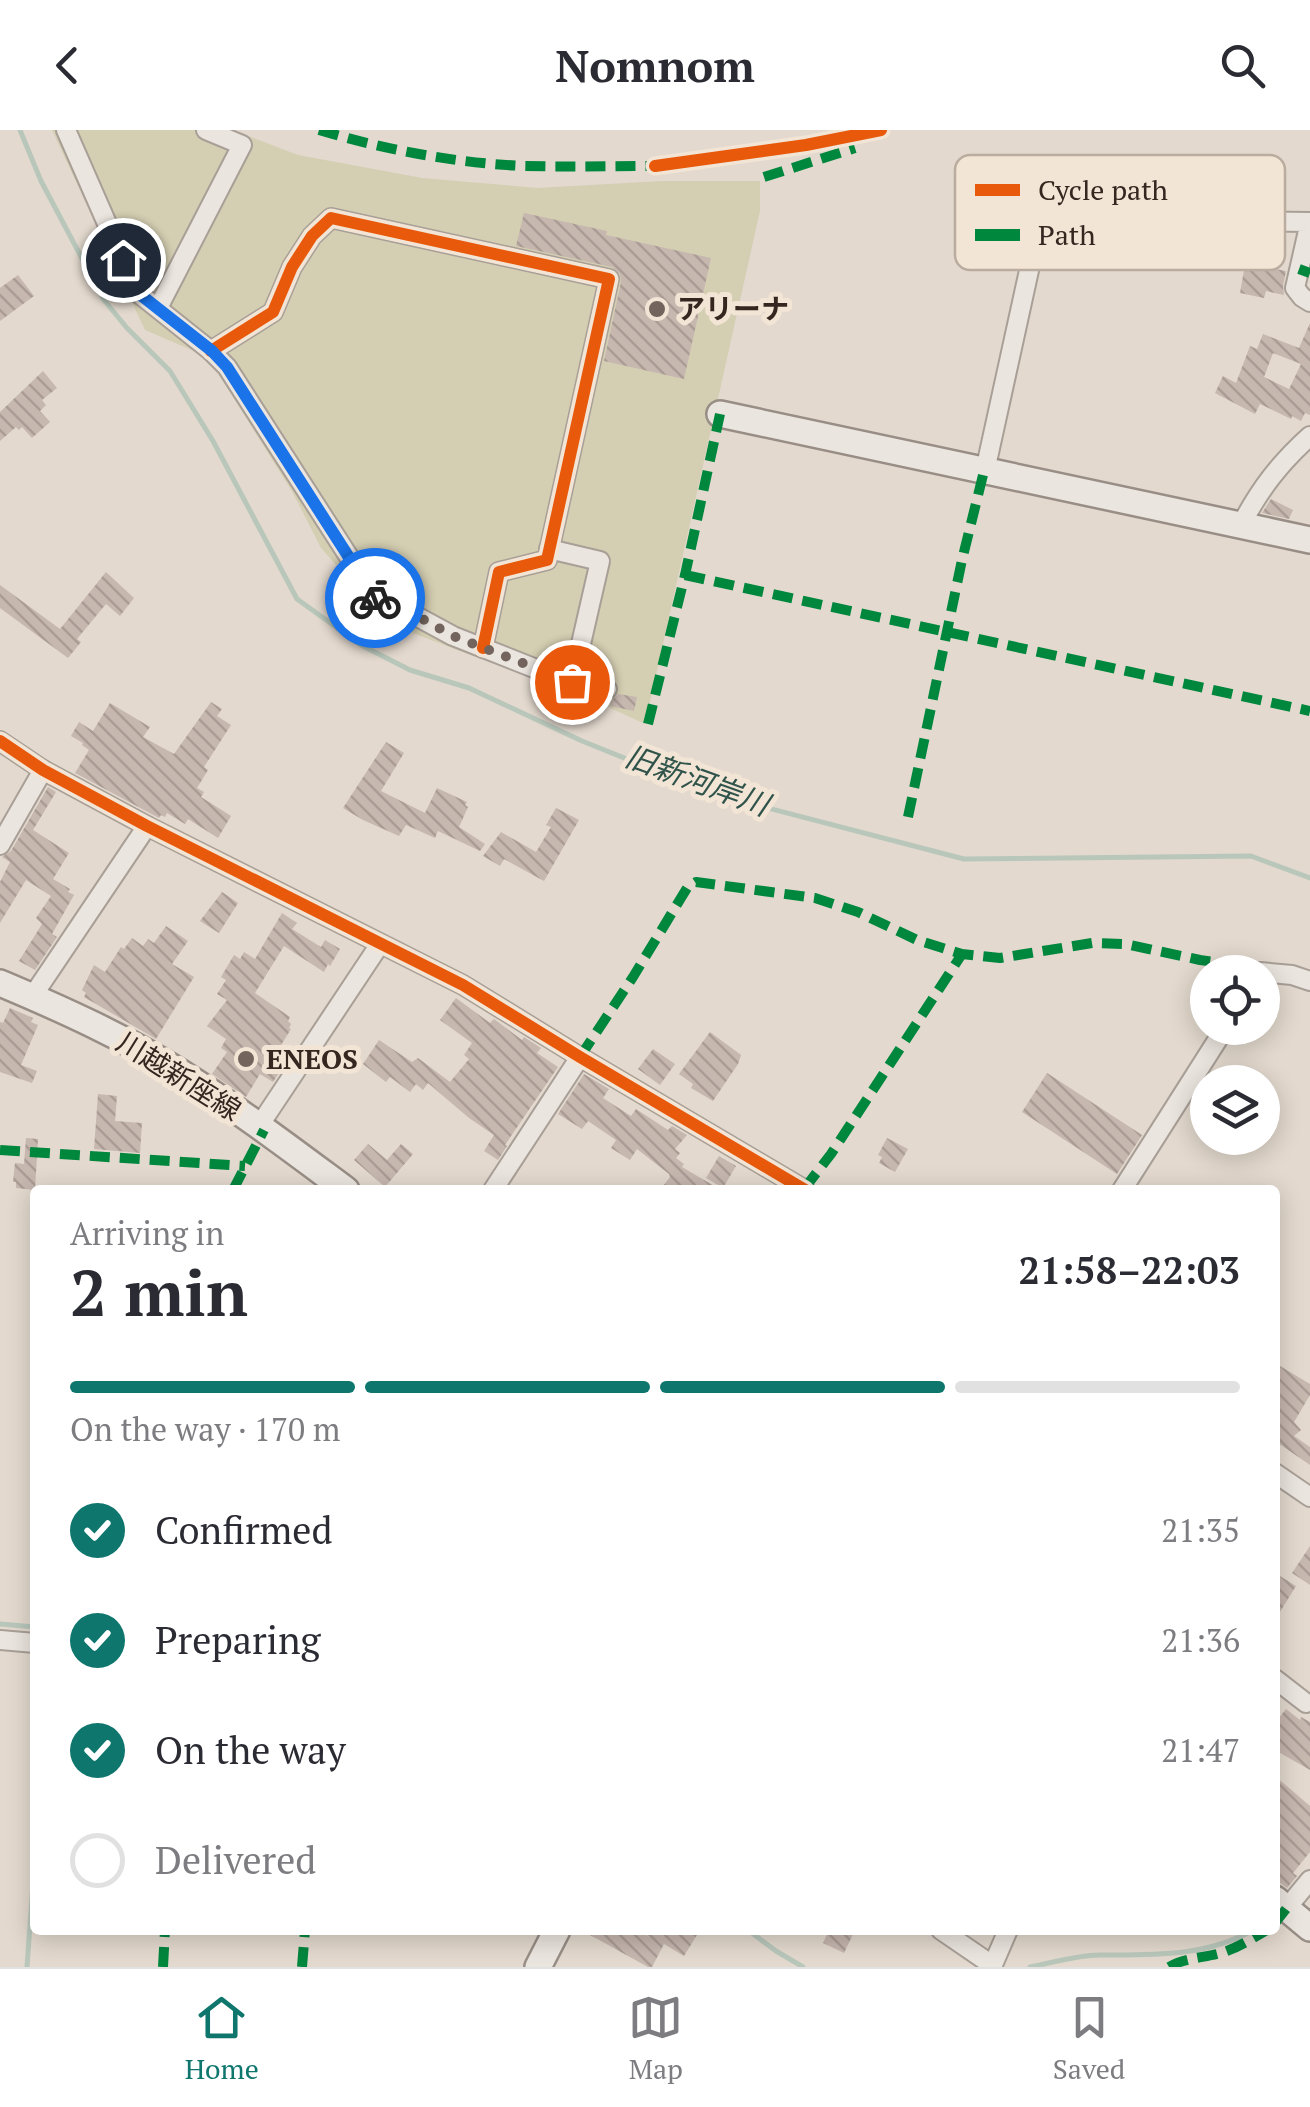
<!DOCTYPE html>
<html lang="en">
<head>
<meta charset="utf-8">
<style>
	:root { --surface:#fff; --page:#f2f2f3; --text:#2b2b33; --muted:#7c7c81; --line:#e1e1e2; --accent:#0f766e }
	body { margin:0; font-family:"PT Serif","Noto Sans JP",serif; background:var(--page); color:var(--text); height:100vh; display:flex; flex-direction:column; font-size:38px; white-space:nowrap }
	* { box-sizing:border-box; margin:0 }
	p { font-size:32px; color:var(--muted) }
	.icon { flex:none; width:55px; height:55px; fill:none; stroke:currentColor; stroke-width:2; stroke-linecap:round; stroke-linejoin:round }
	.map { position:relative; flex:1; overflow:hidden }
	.side { position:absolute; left:30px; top:1055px; width:1250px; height:750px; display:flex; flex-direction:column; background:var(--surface); border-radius:10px; box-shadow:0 5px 25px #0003 }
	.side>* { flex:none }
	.buttons { position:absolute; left:1190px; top:825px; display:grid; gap:20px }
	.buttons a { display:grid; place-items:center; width:90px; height:90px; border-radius:50%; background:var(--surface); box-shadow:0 5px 25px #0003; font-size:50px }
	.pin { position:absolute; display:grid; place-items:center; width:85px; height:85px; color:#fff; margin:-42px; border:5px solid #fff; border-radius:50%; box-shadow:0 2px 10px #0007 }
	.courier { position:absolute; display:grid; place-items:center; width:100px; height:100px; margin:-50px; border:8px solid #1a73e8; border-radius:50%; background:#fff; color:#222; box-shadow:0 2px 12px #0007 }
	.summary em { font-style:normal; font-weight:800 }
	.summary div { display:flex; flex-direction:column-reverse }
	.summary { display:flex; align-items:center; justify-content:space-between; height:170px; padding:0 40px }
	h1 { font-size:65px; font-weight:800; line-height:75px }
	.bar { display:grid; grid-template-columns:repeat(4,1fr); gap:15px 10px; align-content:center; height:120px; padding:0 40px }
	.bar i { height:12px; border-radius:8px; background:var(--line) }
	.bar .active { background:var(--accent) }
	.bar p { grid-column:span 4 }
	ol { padding:0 40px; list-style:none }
	li { display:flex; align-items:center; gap:30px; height:110px }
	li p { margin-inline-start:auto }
	li .icon { padding:10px; border-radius:50%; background:var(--accent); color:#fff; stroke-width:4 }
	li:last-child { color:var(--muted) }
	li i { width:55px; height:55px; border:5px solid var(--line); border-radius:50% }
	header { display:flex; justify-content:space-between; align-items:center; height:130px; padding:0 40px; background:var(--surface); font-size:45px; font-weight:800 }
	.dock { display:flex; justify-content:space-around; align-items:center; height:140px; border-top:2px solid var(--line); background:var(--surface); font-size:28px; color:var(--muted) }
	.dock a { display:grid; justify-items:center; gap:5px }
	.dock .active { color:var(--accent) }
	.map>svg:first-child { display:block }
	.park { fill:#d4ceb2 }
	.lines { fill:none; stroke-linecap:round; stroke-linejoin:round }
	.stream { stroke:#b9c7bb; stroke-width:5 }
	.building { fill:url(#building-back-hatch); fill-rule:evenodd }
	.street-casing { stroke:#a89f97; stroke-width:22 }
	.secondary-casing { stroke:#988e86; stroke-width:30 }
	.street { stroke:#ebe5df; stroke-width:18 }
	.secondary { stroke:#ebe5df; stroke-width:25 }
	.quiet { stroke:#00873e; stroke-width:10; stroke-dasharray:20 10; stroke-linecap:butt }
	.cycleway-casing { stroke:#f3e5d5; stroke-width:19 }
	.cycleway { stroke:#e8590c; stroke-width:12 }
	.done { stroke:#73655d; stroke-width:10; stroke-dasharray:0 18 }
	.route { stroke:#1a73e8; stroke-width:12 }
	.poi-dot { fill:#73655d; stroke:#f3e5d5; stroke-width:4 }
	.labels { text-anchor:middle; stroke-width:10; stroke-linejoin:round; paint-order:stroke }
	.poi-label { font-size:28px; font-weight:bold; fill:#362620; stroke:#f3e5d5; text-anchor:start }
	.street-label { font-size:28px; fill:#362620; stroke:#f3e5d5 }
	.water-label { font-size:30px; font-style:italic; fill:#30544b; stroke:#f3e5d5 }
	.key { fill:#f3e5d5; stroke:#baac9f; stroke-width:2.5 }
	.key-label { font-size:28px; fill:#362620 }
</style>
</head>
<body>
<header><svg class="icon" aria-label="back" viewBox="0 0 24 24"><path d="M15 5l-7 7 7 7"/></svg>Nomnom<svg class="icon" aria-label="search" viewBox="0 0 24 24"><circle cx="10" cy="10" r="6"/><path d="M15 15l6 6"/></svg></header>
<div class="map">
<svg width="1310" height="1837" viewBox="0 0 1310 1837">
	<defs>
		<pattern id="building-back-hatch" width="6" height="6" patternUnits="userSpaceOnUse" patternTransform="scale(2.5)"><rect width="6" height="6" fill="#c6b7af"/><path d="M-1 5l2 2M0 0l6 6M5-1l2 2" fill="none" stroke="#ab9d96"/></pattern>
	</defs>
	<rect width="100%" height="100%" fill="#e3d9ce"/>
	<polygon class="park" points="52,0 232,0 298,25 422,48 538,58 662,51 760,51 760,81 645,594 563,556 478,528 413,503 364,466 321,418 293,363 208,227 145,200"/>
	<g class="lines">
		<g class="stream">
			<polyline points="20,0 41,51 104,170 127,198 170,241 213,311 297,469 361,515 410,540 469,558 582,611 714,664 964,729 1251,726 1310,748"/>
			<polyline points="0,1494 35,1497"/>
			<polyline points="748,1800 776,1821 803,1837"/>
			<polyline points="27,1837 35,1725"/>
			<path d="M1030,1837C1052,1833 1077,1825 1100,1825C1152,1825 1206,1827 1253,1800"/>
		</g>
	</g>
	<g class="building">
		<polygon points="524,83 607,101 606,105 711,128 684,249 604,231 621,152 620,144 612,137 516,116"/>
		<polygon points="1246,129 1271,134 1270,138 1286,141 1283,156 1284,165 1266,161 1264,168 1240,163"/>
		<polygon points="18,145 34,166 0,191 0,158"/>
		<path d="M1310,193V285L1305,283L1301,291L1292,286L1291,289L1260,274L1255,284L1215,263L1223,246L1236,253L1250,216L1257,219L1263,204L1299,218ZM1273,223L1301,234L1289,259L1264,247Z"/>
		<polygon points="43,241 57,258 42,270 46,275 40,281 50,292 32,308 22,297 19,300 16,297 0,311 0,282"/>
		<polygon points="1271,369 1293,380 1289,389 1262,383"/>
		<polygon points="106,442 134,468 120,486 106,474 77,509 81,512 68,528 0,478 0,455 60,499"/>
		<polygon points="618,564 637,567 634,581 610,576 611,571"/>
		<polygon points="211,572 222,579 217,586 231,595 204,637 208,640 197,658 204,662 201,667 231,686 218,708 188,689 185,694 167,683 165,687 161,685 159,688 75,643 89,620 82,615 83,613 71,606 79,592 93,601 110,573 150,597 143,607 174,624"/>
		<polygon points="386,612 404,623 381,661 425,683 437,658 467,672 465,675 468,677 459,697 485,714 480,721 438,701 435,708 406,695 399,706 363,690 343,678"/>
		<polygon points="48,657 56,662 33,700 69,723 53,749 70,759 68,762 74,765 52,804 57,807 35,840 19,831 42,794 36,788 51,766 26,750 0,793 0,752 10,732 2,727 11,721"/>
		<polygon points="556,678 579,690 544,751 504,729 500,736 483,726 501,702 536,722 551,697 546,695"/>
		<polygon points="222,762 238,773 219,803 200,791"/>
		<polygon points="282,783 297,793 292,799 321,817 325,810 340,819 330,836 328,834 324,842 284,816 255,863 290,887 288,891 291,894 289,898 291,899 273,928 284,935 273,952 260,944 246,967 212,944 227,922 221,918 226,909 207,896 227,870 217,864 226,850 221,847 234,825 240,829 244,822 255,829"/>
		<polygon points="166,796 188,811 172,834 194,847 156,909 84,867 86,863 82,860 94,835 105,842 121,817 124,819 132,808 143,816 148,809 154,813"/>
		<polygon points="456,868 490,893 494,889 522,910 524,907 541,918 537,923 558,937 505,1015 507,1016 498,1030 484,1021 494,1005 469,988 428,953 423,960 416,954 410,962 390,947 386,952 363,934 379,910 412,932 418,928 450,952 469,929 464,925 472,913 440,890"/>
		<polygon points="10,878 33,888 31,892 38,895 21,935 37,941 32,953 0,942 0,892 3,893"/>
		<polygon points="710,902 741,925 738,934 713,971 691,958 693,954 679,944"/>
		<polygon points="653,919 675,934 660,955 638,939"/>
		<polygon points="1047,943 1142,1005 1117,1044 1022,982"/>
		<polygon points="584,944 609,959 603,968 631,986 636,979 668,1000 672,996 687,1005 675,1019 680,1023 676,1028 684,1034 682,1037 721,1060 660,1060 670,1047 669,1044 637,1019 630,1030 611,1018 616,1010 588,991 582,999 558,984"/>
		<polygon points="98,964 117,966 115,991 142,993 140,1023 94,1019"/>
		<polygon points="26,1008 38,1009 35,1060 16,1058 16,1052 13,1052 15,1033 24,1034"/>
		<polygon points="887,1008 908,1019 895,1042 879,1033 882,1027 878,1025"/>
		<polygon points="368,1014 387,1030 401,1014 413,1024 385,1057 354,1030"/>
		<polygon points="719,1026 736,1036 723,1058 706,1048"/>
		<polygon points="1275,1233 1310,1254 1310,1265 1294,1292 1301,1300 1294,1306 1310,1317 1310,1335 1275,1311"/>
		<polygon points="1310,1416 1310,1455 1292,1443"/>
		<polygon points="1275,1443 1296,1456 1275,1490"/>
		<polygon points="1286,1579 1300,1590 1301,1587 1310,1592 1310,1640 1275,1620 1275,1593"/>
		<polygon points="1275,1646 1310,1676 1310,1722 1293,1743 1297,1746 1287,1758 1275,1749"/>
		<polygon points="581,1800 637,1800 651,1808 639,1800 700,1800 684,1826 664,1814 652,1837 648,1837"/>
		<polygon points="829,1800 855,1800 844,1823 823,1813"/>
	</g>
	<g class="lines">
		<defs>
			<g id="street">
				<polyline points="66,0 137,162 211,221 227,237 376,469 392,473 453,506 572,553 607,559"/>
				<polyline points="158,178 242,15 206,0"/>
				<polyline points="211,221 273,182 292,137 312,106 331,88 609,149 547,430 499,442 483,518"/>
				<polyline points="985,341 1037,104 1043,92 1055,89 1310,92 1295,158 1302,167 1310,172"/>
				<path d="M1241,395C1260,359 1279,334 1310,306"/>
				<polyline points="549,419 600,431 572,553"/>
				<polyline points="0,611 43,640 147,696 463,855 580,927 805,1060"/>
				<polyline points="0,715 43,640"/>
				<polyline points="1260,842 1292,845 1310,851"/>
				<polyline points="32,867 147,696"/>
				<polyline points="259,996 380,814"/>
				<polyline points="493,1060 580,927"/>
				<polyline points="1122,1060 1225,898"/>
				<polyline points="1275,1343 1310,1367"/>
				<polyline points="0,1510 35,1513"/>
				<polyline points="1275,1549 1306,1573"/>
				<polyline points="1286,1779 1310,1750"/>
				<polyline points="941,1800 992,1835"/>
				<polyline points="992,1837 1008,1800"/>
			</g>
			<g id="secondary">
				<polyline points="720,284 1310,410"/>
				<path d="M0,853C62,879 124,907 181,943C238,979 292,1020 346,1060"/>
				<polyline points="1275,1769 1310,1798"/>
				<polyline points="538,1837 557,1800"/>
			</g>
		</defs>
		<use href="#street" class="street-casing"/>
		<use href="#secondary" class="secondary-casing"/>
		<use href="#street" class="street"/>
		<use href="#secondary" class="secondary"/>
		<g class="quiet">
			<path d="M319,0C386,20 455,33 524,36C568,37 612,36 655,36"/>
			<polyline points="764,47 855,18"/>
			<polyline points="1299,139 1310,143"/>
			<polyline points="685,445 1310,581"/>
			<polyline points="648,594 685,445 720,284"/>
			<polyline points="908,687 962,430 984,341"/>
			<polyline points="580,927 633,847 687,758 696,752 815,768 858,782 917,810 962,824 1000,828 1092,813 1125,814 1200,830 1245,836 1260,842"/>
			<polyline points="0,1020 245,1036"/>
			<polyline points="804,1059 831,1024 962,824"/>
			<polyline points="233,1060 264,1000"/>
			<polyline points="1275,1793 1286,1779"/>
			<polyline points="163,1837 165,1800"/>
			<polyline points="302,1837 305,1800"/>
			<path d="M1169,1837C1186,1827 1206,1828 1224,1822C1239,1817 1253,1808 1267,1800"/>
		</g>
		<defs>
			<g id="cycleway">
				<polyline points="655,36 806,15 881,0"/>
				<polyline points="211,221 273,182 292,137 312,106 331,88 609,149 547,430 499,442 483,518"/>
				<polyline points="0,611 43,640 147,696 463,855 580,927 805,1060"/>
			</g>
		</defs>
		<use href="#cycleway" class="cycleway-casing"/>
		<use href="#cycleway" class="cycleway"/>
	</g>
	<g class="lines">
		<polyline class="done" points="375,468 392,472 453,506 572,552"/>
		<polyline class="route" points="123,130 137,162 212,221 227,237 375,468"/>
	</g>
	<g class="poi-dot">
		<circle cx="657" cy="179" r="10"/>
		<circle cx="246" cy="929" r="10"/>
	</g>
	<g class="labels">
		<g class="poi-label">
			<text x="677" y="189">アリーナ</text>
			<text x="266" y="939">ENEOS</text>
		</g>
		<g class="street-label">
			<text transform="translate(179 946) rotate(32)" y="10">川越新座線</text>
		</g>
		<g class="water-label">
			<text transform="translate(697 651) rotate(20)" y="10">旧新河岸川</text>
		</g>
	</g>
	<rect x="955" y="25" width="330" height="115" rx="15" class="key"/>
	<rect x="975" y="54" width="45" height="12" fill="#e8590c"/>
	<rect x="975" y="99" width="45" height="12" fill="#00873e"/>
	<g class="key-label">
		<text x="1038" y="70">Cycle path</text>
		<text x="1038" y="115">Path</text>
	</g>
</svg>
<div class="buttons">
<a><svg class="icon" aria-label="locate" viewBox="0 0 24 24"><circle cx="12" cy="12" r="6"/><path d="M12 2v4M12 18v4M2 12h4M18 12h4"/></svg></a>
<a><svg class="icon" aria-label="layers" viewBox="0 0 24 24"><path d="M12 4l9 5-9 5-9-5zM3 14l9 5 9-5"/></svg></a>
</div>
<div class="pin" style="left:572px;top:552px;background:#ea580c"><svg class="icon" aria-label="bag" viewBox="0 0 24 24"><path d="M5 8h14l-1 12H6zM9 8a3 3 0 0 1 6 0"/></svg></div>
<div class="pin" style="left:123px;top:130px;background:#1f2937"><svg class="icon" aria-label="home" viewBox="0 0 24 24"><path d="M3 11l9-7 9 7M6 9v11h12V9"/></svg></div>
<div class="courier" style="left:375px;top:468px"><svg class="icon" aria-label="bike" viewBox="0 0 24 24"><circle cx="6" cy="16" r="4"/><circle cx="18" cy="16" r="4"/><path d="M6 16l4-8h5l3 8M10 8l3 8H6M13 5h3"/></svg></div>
<section class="side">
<div class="summary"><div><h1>2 min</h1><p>Arriving in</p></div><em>21:58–22:03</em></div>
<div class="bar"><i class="active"></i><i class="active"></i><i class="active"></i><i></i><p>On the way · 170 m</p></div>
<ol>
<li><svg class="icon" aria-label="check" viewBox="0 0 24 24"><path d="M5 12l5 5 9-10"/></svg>Confirmed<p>21:35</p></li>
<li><svg class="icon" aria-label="check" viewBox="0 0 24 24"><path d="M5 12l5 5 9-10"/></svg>Preparing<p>21:36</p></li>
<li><svg class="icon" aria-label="check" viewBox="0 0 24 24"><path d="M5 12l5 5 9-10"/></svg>On the way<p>21:47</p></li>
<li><i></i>Delivered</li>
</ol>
</section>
</div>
<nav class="dock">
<a class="active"><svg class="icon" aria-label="home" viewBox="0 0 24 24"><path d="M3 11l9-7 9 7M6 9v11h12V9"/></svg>Home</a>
<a><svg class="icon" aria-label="map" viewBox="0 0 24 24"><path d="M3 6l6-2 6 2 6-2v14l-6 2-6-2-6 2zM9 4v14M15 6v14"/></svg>Map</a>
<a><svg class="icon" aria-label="saved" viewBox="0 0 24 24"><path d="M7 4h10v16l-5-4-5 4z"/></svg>Saved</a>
</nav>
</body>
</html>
